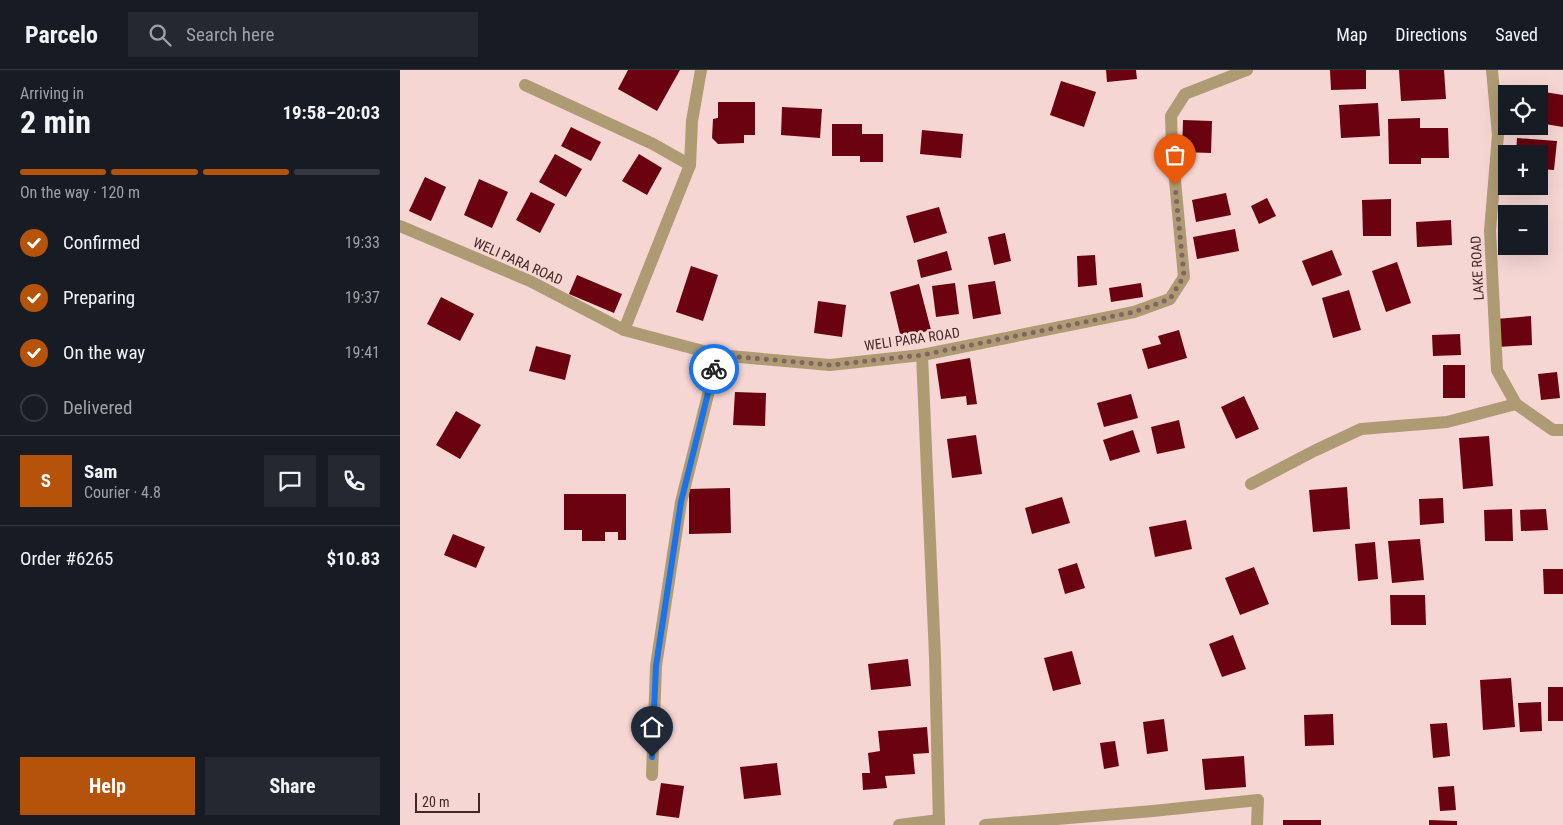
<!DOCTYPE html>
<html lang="en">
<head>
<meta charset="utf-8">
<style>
	:root { --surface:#171b24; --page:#242831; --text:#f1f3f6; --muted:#9ea1a6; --line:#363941; --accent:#b45309 }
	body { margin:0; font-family:"Roboto Condensed",sans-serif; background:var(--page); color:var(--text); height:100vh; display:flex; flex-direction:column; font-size:19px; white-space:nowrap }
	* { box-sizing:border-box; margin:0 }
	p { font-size:16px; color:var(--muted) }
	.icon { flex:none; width:28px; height:28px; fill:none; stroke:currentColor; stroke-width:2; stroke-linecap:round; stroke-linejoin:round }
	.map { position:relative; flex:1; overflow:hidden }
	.drawer { display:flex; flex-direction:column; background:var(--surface); width:400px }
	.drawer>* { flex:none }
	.controls { position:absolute; left:1098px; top:15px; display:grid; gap:10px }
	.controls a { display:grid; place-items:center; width:50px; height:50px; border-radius:0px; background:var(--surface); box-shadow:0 5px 20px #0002; font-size:25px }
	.scale { position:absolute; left:15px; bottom:12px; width:65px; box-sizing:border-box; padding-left:5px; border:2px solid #442725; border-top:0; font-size:14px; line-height:18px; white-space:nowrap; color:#442725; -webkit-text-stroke:4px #f5d6d3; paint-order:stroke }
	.pin { position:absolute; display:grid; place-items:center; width:42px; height:42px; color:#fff; margin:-51px -21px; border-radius:50% 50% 50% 0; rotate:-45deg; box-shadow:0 0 5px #0007 }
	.pin .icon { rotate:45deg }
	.courier { position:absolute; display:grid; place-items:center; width:50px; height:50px; margin:-25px; border:4px solid #1a73e8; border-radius:50%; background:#fff; color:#222; box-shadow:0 1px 6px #0007 }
	.summary em { font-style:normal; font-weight:700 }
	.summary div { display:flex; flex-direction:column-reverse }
	.summary { display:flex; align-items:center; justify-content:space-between; height:85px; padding:0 20px }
	h1 { font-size:32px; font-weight:700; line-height:38px }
	.bar { display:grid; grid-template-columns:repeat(4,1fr); gap:8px 5px; align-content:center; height:60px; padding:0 20px }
	.bar i { height:6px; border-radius:4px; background:var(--line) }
	.bar .current { background:var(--accent) }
	.bar p { grid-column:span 4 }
	.line { display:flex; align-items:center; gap:12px; padding:0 20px; border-top:1px solid var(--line) }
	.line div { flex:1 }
	.round { display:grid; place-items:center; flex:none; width:52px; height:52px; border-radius:0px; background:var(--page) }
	ol { padding:0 20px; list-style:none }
	li { display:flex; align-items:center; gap:15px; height:55px }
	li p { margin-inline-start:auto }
	li .icon { padding:5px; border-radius:50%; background:var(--accent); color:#fff; stroke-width:4 }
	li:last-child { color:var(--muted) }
	li i { width:28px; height:28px; border:2px solid var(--line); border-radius:50% }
	.action { display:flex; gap:10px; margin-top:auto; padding:10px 20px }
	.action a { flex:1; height:58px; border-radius:0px; background:var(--accent); color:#fff; font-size:20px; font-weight:700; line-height:58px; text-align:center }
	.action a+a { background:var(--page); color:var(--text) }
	header { display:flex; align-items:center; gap:30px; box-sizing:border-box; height:70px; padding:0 25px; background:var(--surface); border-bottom:1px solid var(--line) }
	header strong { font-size:24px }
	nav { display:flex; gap:28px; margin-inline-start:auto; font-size:18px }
	.search { width:350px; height:45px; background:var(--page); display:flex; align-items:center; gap:12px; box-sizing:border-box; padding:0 18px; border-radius:0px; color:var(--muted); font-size:19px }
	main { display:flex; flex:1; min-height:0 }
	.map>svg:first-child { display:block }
	.building { fill:#6b020f }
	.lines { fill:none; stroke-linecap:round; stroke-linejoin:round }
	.minor { stroke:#af9b73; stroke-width:12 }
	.done { stroke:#826462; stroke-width:5; stroke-dasharray:0 9 }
	.route { stroke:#1a73e8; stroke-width:6 }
	.labels { text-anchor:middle; stroke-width:5; stroke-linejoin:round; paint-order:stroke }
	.street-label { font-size:14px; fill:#442725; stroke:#f5d6d3 }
</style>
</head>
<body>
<header>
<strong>Parcelo</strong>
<div class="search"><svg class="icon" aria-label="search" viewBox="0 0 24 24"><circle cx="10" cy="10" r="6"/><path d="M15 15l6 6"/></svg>Search here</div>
<nav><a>Map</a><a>Directions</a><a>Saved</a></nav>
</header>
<main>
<section class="drawer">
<div class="summary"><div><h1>2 min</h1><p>Arriving in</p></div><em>19:58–20:03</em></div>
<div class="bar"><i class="current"></i><i class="current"></i><i class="current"></i><i></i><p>On the way · 120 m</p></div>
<ol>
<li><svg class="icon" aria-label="check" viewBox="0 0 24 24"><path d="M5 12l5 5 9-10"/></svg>Confirmed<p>19:33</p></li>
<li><svg class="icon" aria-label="check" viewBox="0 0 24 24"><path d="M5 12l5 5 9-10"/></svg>Preparing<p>19:37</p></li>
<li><svg class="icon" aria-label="check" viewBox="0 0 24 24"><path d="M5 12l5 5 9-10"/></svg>On the way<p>19:41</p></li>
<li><i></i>Delivered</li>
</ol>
<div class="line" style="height:90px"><b class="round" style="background:var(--accent);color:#fff">S</b><div><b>Sam</b><p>Courier · 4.8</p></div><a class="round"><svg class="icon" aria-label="chat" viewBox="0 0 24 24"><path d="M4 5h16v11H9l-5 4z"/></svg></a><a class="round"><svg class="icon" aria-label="phone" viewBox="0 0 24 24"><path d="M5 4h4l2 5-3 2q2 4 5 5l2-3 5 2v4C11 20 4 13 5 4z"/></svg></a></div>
<div class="line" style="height:65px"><div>Order #6265</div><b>$10.83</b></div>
<div class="action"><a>Help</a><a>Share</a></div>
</section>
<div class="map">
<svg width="1163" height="755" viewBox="0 0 1163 755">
	<rect width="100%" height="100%" fill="#f5d6d3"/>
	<g class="building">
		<polygon points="228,0 280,0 257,41 218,19"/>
		<polygon points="706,0 736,0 737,9 707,12"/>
		<polygon points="930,0 966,0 966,19 931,20"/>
		<polygon points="999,0 1044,0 1046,29 1001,31"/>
		<polygon points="661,11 696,22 684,57 650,45"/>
		<polygon points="1114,17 1163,25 1163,57 1139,53 1139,24 1113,24"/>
		<polygon points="318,32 355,32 355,65 344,65 344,73 318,74 312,68 313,49 318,48"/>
		<polygon points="978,33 980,66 941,68 939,35"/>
		<polygon points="382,37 422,39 420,68 381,65"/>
		<polygon points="1020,48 1020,58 1048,58 1049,88 1021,88 1021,94 989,94 988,49"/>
		<polygon points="783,50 812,51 811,83 782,82"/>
		<polygon points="432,54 462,54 462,64 483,64 483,92 460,92 460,86 432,86"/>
		<polygon points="171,57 201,72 191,91 161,76"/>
		<polygon points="522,60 563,64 561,88 520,84"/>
		<polygon points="1117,68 1157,71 1154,100 1139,99 1139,84 1116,84"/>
		<polygon points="155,84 182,99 166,127 139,112"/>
		<polygon points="239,84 262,98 247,125 222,111"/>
		<polygon points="25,107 46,117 31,151 9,141"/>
		<polygon points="79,109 108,122 92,158 64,145"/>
		<polygon points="131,122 155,134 140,163 116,150"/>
		<polygon points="826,123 831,145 796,152 792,130"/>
		<polygon points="867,128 876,146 859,154 851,136"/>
		<polygon points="991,129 991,166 963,166 962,130"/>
		<polygon points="539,137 547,163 514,173 506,146"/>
		<polygon points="1051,150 1052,175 1017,177 1016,152"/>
		<polygon points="835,159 839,181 797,189 793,167"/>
		<polygon points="605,163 611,191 594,195 588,167"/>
		<polygon points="932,180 942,205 912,216 902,191"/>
		<polygon points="547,181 552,200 521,208 517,190"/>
		<polygon points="695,185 697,215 678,217 677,186"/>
		<polygon points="997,192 1011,233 986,242 972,201"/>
		<polygon points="291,196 318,205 303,251 276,242"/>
		<polygon points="177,205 222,224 214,243 169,224"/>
		<polygon points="595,211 601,244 573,249 568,215"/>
		<polygon points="555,213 559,244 536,247 532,216"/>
		<polygon points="741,213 743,227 711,232 709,218"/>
		<polygon points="519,214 531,260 501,268 490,222"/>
		<polygon points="949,220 961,260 933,268 922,228"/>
		<polygon points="41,227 74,244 60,271 27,254"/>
		<polygon points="418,231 446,235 442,267 414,263"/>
		<polygon points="1131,246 1132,275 1098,277 1096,249"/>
		<polygon points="779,260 787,288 748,299 742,279 761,274 758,266"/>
		<polygon points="1060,264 1061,285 1033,286 1032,265"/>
		<polygon points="136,276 171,285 165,310 129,301"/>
		<polygon points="570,288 577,334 567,335 566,326 541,329 536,294"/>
		<rect x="1043" y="295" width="22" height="33"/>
		<polygon points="1157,302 1160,328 1141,330 1138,304"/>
		<polygon points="335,322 366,323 365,356 333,355"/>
		<polygon points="731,324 738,348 704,357 697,333"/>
		<polygon points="844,326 859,359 836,369 821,337"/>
		<polygon points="56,341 81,355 60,389 36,375"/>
		<polygon points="779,350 785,378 757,384 751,357"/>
		<polygon points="733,360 740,382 710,391 703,370"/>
		<polygon points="576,365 582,404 552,408 547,369"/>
		<polygon points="1089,366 1093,416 1063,419 1059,368"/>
		<polygon points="947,417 950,459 913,462 909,420"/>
		<polygon points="330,418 331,463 289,464 289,419"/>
		<polygon points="164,424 226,424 226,470 218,470 218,462 205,462 205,471 182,471 182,460 164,460"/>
		<polygon points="662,427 670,453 632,464 625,438"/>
		<polygon points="1043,428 1044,453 1020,455 1019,429"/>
		<polygon points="1112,439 1113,471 1085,471 1084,440"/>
		<polygon points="1146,439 1148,460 1121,461 1120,440"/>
		<polygon points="786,450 792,479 755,487 749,457"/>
		<polygon points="53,464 85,477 76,498 44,485"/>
		<polygon points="1020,469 1024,510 992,513 988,471"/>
		<polygon points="975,472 978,509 958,511 955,474"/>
		<polygon points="677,493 685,518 665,524 658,499"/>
		<polygon points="854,497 869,534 840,545 825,508"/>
		<polygon points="1143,499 1163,499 1163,524 1144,524"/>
		<polygon points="990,525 1025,525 1026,555 991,555"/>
		<polygon points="833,565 846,599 822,607 809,574"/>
		<polygon points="672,581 681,614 653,621 644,588"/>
		<polygon points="508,589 511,616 471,620 468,594"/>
		<polygon points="1111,608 1115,657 1083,660 1080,610"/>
		<rect x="1148" y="617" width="15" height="34"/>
		<polygon points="1141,632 1142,661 1120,662 1118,633"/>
		<polygon points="933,644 934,675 905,676 904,645"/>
		<polygon points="764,649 768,681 747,684 743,652"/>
		<polygon points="1047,653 1050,686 1033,688 1030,654"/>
		<polygon points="527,657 529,683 513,684 515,704 485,706 487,718 463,720 462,703 470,703 468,683 480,681 478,661"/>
		<polygon points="715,671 719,696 704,699 700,673"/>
		<polygon points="844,686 846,717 805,720 802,689"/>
		<polygon points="377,693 381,725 344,729 340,697"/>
		<polygon points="261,713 284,716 279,748 256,745"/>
		<polygon points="1054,716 1056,740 1040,741 1038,717"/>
		<rect x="883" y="750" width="38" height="5"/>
		<polygon points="1029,750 1057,751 1057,755 1029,755"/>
	</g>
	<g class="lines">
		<g class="minor">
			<polyline points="1092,0 1098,65 1090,161 1097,300 1116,334 1153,360 1163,360"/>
			<polyline points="125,15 253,74 290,95"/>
			<polyline points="0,156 130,211 224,260 318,285 430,295 522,285 734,242 770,229 784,207 772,78 771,46 785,24 847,0"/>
			<polyline points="224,260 290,95 292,51 301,0"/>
			<polyline points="522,285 535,587 539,755"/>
			<polyline points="851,414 914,381 961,359 1047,352 1116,334"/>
			<polyline points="252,705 256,596 281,432 318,285"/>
			<polyline points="499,755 539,750"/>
			<polyline points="585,755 753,741 858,730 857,755"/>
		</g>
	</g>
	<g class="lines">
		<polyline class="done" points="314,299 318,285 430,295 522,285 734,242 770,229 784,206 775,115"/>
		<polyline class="route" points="252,687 256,596 281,432 314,299"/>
	</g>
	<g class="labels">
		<g class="street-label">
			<text transform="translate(118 191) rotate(24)" y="5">WELI PARA ROAD</text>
			<text transform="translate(1077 198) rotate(-93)" y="5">LAKE ROAD</text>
			<text transform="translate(512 269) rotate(-8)" y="5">WELI PARA ROAD</text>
		</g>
	</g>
</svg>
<div class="controls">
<a><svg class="icon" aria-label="locate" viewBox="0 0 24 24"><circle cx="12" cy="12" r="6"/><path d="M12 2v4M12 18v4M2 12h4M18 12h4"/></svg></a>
<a>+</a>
<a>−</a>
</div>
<div class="scale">20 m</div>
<div class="pin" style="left:775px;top:115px;background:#ea580c"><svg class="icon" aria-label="bag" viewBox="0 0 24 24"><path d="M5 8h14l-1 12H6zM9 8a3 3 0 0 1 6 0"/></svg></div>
<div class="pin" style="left:252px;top:687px;background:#1f2937"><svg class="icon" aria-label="home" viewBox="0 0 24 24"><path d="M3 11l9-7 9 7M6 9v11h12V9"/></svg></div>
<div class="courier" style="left:314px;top:299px"><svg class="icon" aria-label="bike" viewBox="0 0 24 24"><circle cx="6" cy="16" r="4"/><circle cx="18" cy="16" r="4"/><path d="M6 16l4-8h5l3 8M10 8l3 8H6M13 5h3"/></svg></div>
</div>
</main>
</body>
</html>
